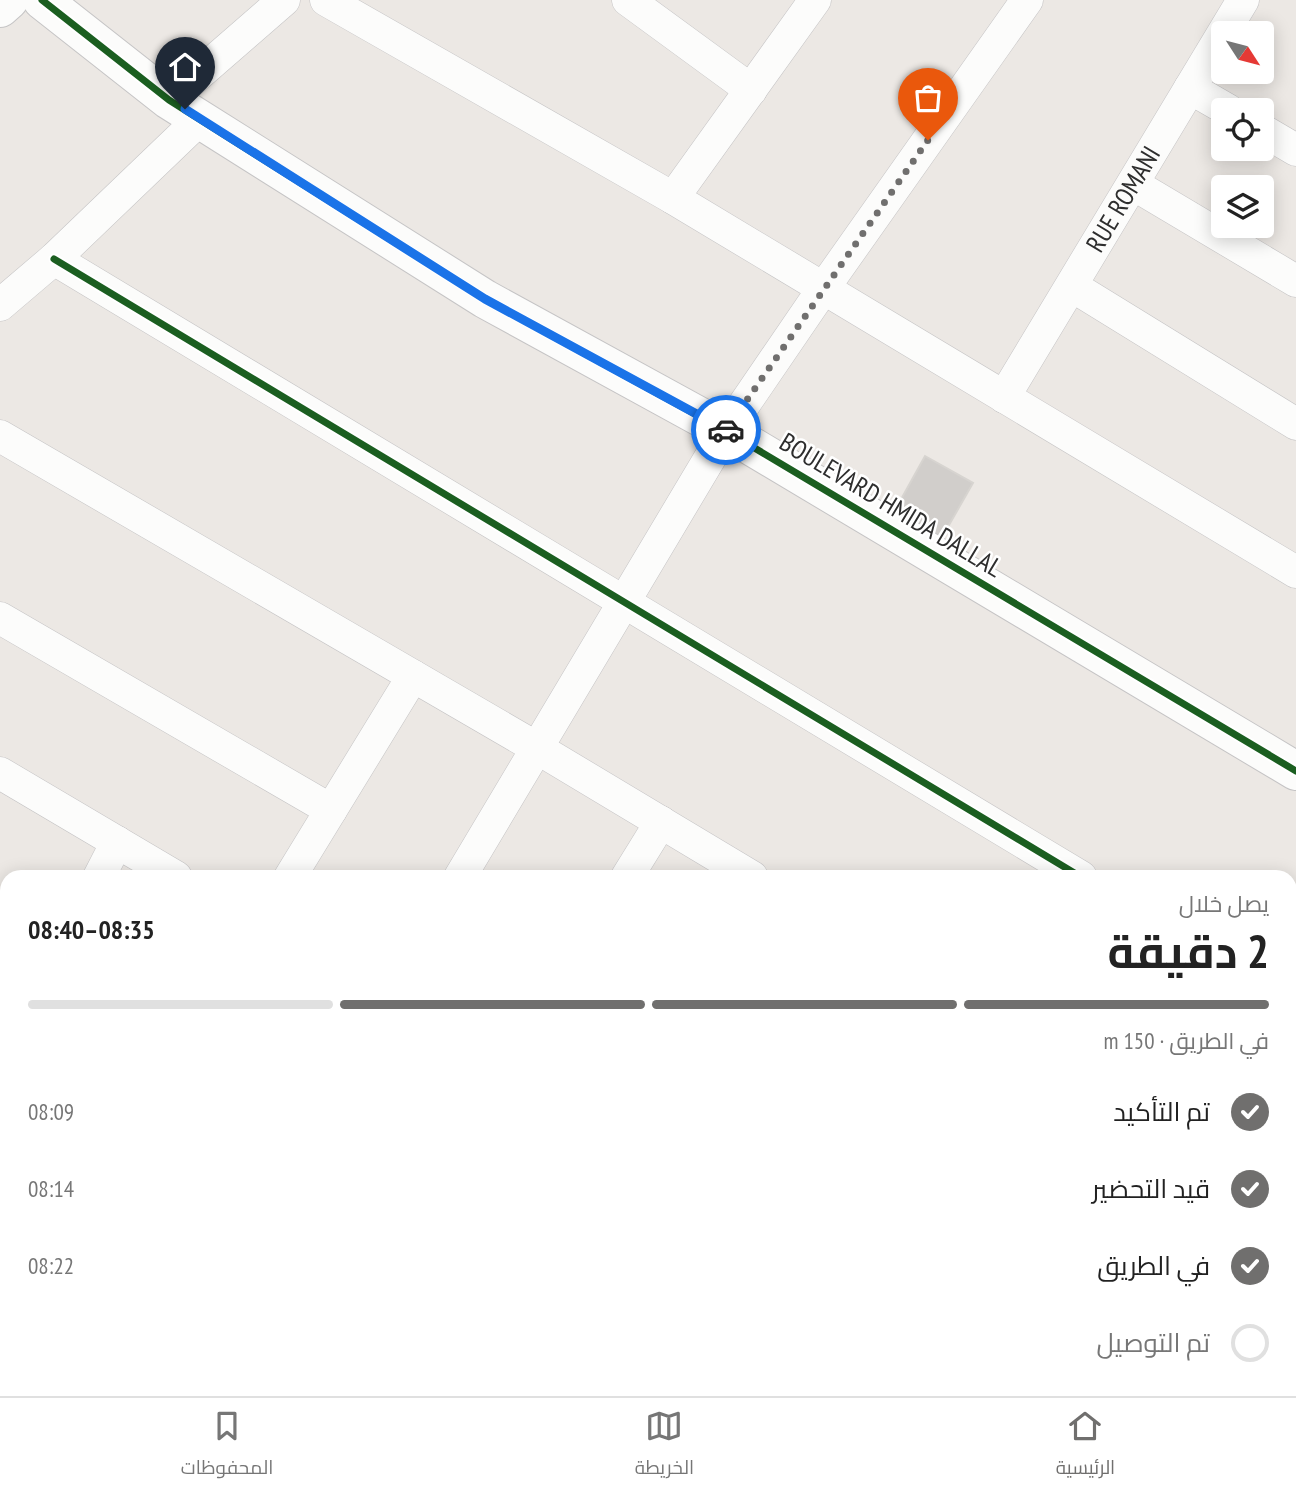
<!DOCTYPE html>
<html lang="ar">
<head>
<meta charset="utf-8">
<style>
	:root { --surface:#fff; --page:#f6f6f6; --text:#222; --muted:#767676; --line:#e0e0e0; --accent:#706f6e }
	body { margin:0; font-family:"PT Sans Narrow",Cairo,sans-serif; background:var(--page); color:var(--text); direction:rtl; height:100vh; display:flex; flex-direction:column; font-size:26px; white-space:nowrap }
	* { box-sizing:border-box; margin:0 }
	p { font-size:23px; color:var(--muted) }
	.icon { flex:none; width:38px; height:38px; fill:none; stroke:currentColor; stroke-width:2; stroke-linecap:round; stroke-linejoin:round }
	.map { position:relative; flex:1; overflow:hidden; direction:ltr }
	.panel { position:absolute; left:0px; top:870px; width:1297px; height:527px; display:flex; flex-direction:column; background:var(--surface); border-radius:21px 21px 0 0; box-shadow:0 4px 18px #0003; direction:rtl }
	.panel>* { flex:none }
	.needle { width:46px; rotate:126deg }
	.fabs { position:absolute; left:1211px; top:21px; display:grid; gap:14px }
	.fabs a { display:grid; place-items:center; width:63px; height:63px; border-radius:7px; background:var(--surface); box-shadow:0 4px 18px #0003; font-size:35px }
	.pin { position:absolute; display:grid; place-items:center; width:60px; height:60px; color:#fff; margin:-72px -30px; border-radius:50% 50% 50% 0; rotate:-45deg; box-shadow:0 0 7px #0007 }
	.pin .icon { rotate:45deg }
	.courier { position:absolute; display:grid; place-items:center; width:70px; height:70px; margin:-35px; border:5px solid #1a73e8; border-radius:50%; background:#fff; color:#222; box-shadow:0 2px 9px #0007 }
	.headline em { font-style:normal; font-weight:700 }
	.headline div { display:flex; flex-direction:column-reverse }
	.headline { display:flex; align-items:center; justify-content:space-between; height:119px; padding:0 28px }
	h1 { font-size:46px; font-weight:700; line-height:52px }
	.bar { display:grid; grid-template-columns:repeat(4,1fr); gap:10px 7px; align-content:center; height:84px; padding:0 28px }
	.bar i { height:9px; border-radius:5px; background:var(--line) }
	.bar .on { background:var(--accent) }
	.bar p { grid-column:span 4 }
	ol { padding:0 28px; list-style:none }
	li { display:flex; align-items:center; gap:21px; height:77px }
	li p { margin-inline-start:auto }
	li .icon { padding:7px; border-radius:50%; background:var(--accent); color:#fff; stroke-width:4 }
	li:last-child { color:var(--muted) }
	li i { width:38px; height:38px; border:4px solid var(--line); border-radius:50% }
	.tab-bar { display:flex; justify-content:space-around; align-items:center; height:98px; border-top:2px solid var(--line); background:var(--surface); font-size:19px; color:var(--muted) }
	.tab-bar a { display:grid; justify-items:center; gap:4px }
	.tab-bar .on { color:var(--accent) }
	.map>svg:first-child { display:block }
	.building { fill:#d1cecb; stroke:#d7d4d0; stroke-width:2 }
	.lines { fill:none; stroke-linecap:round; stroke-linejoin:round }
	.minor-casing { stroke:#c5c4c5; stroke-width:33 }
	.tertiary-casing { stroke:#c5c4c5; stroke-width:40 }
	.minor { stroke:#fcfcfb; stroke-width:32 }
	.tertiary { stroke:#fcfcfb; stroke-width:38 }
	.cycleway-casing { stroke:#fff; stroke-width:11 }
	.cycleway { stroke:#1b5e20; stroke-width:7 }
	.done { stroke:#706f6e; stroke-width:7; stroke-dasharray:0 12.6 }
	.route { stroke:#1a73e8; stroke-width:9 }
	.labels { text-anchor:middle; stroke-width:5; stroke-linejoin:round; paint-order:stroke }
	.street-label { font-size:26px; fill:#2e2e2e; stroke:#fff }
</style>
</head>
<body>
<div class="map">
<svg width="1296" height="1396" viewBox="0 0 1296 1396">
	<rect width="100%" height="100%" fill="#ece8e4"/>
	<g class="building">
		<polygon points="925,456 973,483 941,539 894,512"/>
		<polygon points="7,1164 7,1219 0,1224 0,1170"/>
		<polygon points="7,1219 7,1257 0,1249 0,1224"/>
		<polygon points="7,1271 7,1296 0,1287 0,1278"/>
		<polygon points="0,1358 7,1363 7,1390 31,1390 28,1396 0,1396"/>
		<polygon points="107,1390 184,1390 179,1396 102,1396"/>
	</g>
	<g class="lines">
		<defs>
			<g id="minor">
				<polyline points="326,0 673,198 1296,572"/>
				<polyline points="628,0 751,90"/>
				<polyline points="1190,88 1228,110"/>
				<polyline points="169,100 284,0"/>
				<polyline points="1262,130 1296,150"/>
				<polyline points="1133,184 1296,281"/>
				<polyline points="673,198 815,0"/>
				<polyline points="54,259 1081,877"/>
				<polyline points="1072,286 1296,424"/>
				<polyline points="0,305 54,259 200,119"/>
				<path id="s1" d="M1004,397L1243,0"/>
				<polyline points="0,436 537,748 752,877"/>
				<polyline points="0,618 331,810"/>
				<polyline points="0,773 176,877"/>
				<polyline points="99,877 117,842"/>
				<polyline points="290,877 413,676"/>
				<polyline points="460,877 726,431 823,289 1027,0"/>
				<polyline points="627,877 661,822"/>
				<polyline points="1290,961 1296,950"/>
				<polyline points="1290,1003 1296,1006"/>
				<polyline points="0,1008 7,1016"/>
				<polyline points="1290,1202 1296,1206"/>
				<polyline points="0,1332 7,1341"/>
				<polyline points="1290,1379 1296,1383"/>
				<polyline points="47,1390 52,1396"/>
				<polyline points="317,1396 323,1390"/>
				<polyline points="577,1396 578,1390"/>
				<polyline points="855,1396 859,1390"/>
				<polyline points="1032,1396 1036,1390"/>
				<polyline points="1249,1396 1255,1390"/>
			</g>
			<g id="tertiary">
				<polyline points="42,0 169,100 485,299 726,431 1296,771"/>
				<polyline points="0,8 9,0"/>
			</g>
		</defs>
		<use href="#minor" class="minor-casing"/>
		<use href="#tertiary" class="tertiary-casing"/>
		<use href="#minor" class="minor"/>
		<use href="#tertiary" class="tertiary"/>
		<defs>
			<g id="cycleway">
				<polyline points="42,0 169,100 485,299 726,431 1296,771"/>
				<polyline points="54,259 1081,877"/>
			</g>
		</defs>
		<use href="#cycleway" class="cycleway-casing"/>
		<use href="#cycleway" class="cycleway"/>
	</g>
	<g class="lines">
		<polyline class="done" points="726,430 928,140"/>
		<polyline class="route" points="185,109 485,299 726,430"/>
	</g>
	<g class="labels">
		<g class="street-label">
			<text dy="9" stroke="none"><textPath href="#s1" startOffset="231">RUE ROMANI</textPath></text>
			<text transform="translate(891 505) rotate(31)" y="9">BOULEVARD HMIDA DALLAL</text>
		</g>
	</g>
</svg>
<div class="fabs">
<a><svg class="needle" viewBox="-14 -14 28 28"><path d="M0-13l5 13h-10z" fill="#e53935"/><path d="M0 13l5-13h-10z" fill="#767676"/></svg></a>
<a><svg class="icon" aria-label="locate" viewBox="0 0 24 24"><circle cx="12" cy="12" r="6"/><path d="M12 2v4M12 18v4M2 12h4M18 12h4"/></svg></a>
<a><svg class="icon" aria-label="layers" viewBox="0 0 24 24"><path d="M12 4l9 5-9 5-9-5zM3 14l9 5 9-5"/></svg></a>
</div>
<div class="pin" style="left:928px;top:140px;background:#ea580c"><svg class="icon" aria-label="bag" viewBox="0 0 24 24"><path d="M5 8h14l-1 12H6zM9 8a3 3 0 0 1 6 0"/></svg></div>
<div class="pin" style="left:185px;top:109px;background:#1f2937"><svg class="icon" aria-label="home" viewBox="0 0 24 24"><path d="M3 11l9-7 9 7M6 9v11h12V9"/></svg></div>
<div class="courier" style="left:726px;top:430px"><svg class="icon" aria-label="car" viewBox="0 0 24 24"><path d="M5 17H2v-5l4-1 3-4h7l3 4 3 1v5h-3M9 17h6M6 11h13"/><circle cx="7" cy="17" r="2"/><circle cx="17" cy="17" r="2"/></svg></div>
<section class="panel">
<div class="headline"><div><h1>2 دقيقة</h1><p>يصل خلال</p></div><em>08:35–08:40</em></div>
<div class="bar"><i class="on"></i><i class="on"></i><i class="on"></i><i></i><p>في الطريق · 150 m</p></div>
<ol>
<li><svg class="icon" aria-label="check" viewBox="0 0 24 24"><path d="M5 12l5 5 9-10"/></svg>تم التأكيد<p>08:09</p></li>
<li><svg class="icon" aria-label="check" viewBox="0 0 24 24"><path d="M5 12l5 5 9-10"/></svg>قيد التحضير<p>08:14</p></li>
<li><svg class="icon" aria-label="check" viewBox="0 0 24 24"><path d="M5 12l5 5 9-10"/></svg>في الطريق<p>08:22</p></li>
<li><i></i>تم التوصيل</li>
</ol>
</section>
</div>
<nav class="tab-bar">
<a class="on"><svg class="icon" aria-label="home" viewBox="0 0 24 24"><path d="M3 11l9-7 9 7M6 9v11h12V9"/></svg>الرئيسية</a>
<a><svg class="icon" aria-label="map" viewBox="0 0 24 24"><path d="M3 6l6-2 6 2 6-2v14l-6 2-6-2-6 2zM9 4v14M15 6v14"/></svg>الخريطة</a>
<a><svg class="icon" aria-label="saved" viewBox="0 0 24 24"><path d="M7 4h10v16l-5-4-5 4z"/></svg>المحفوظات</a>
</nav>
</body>
</html>
